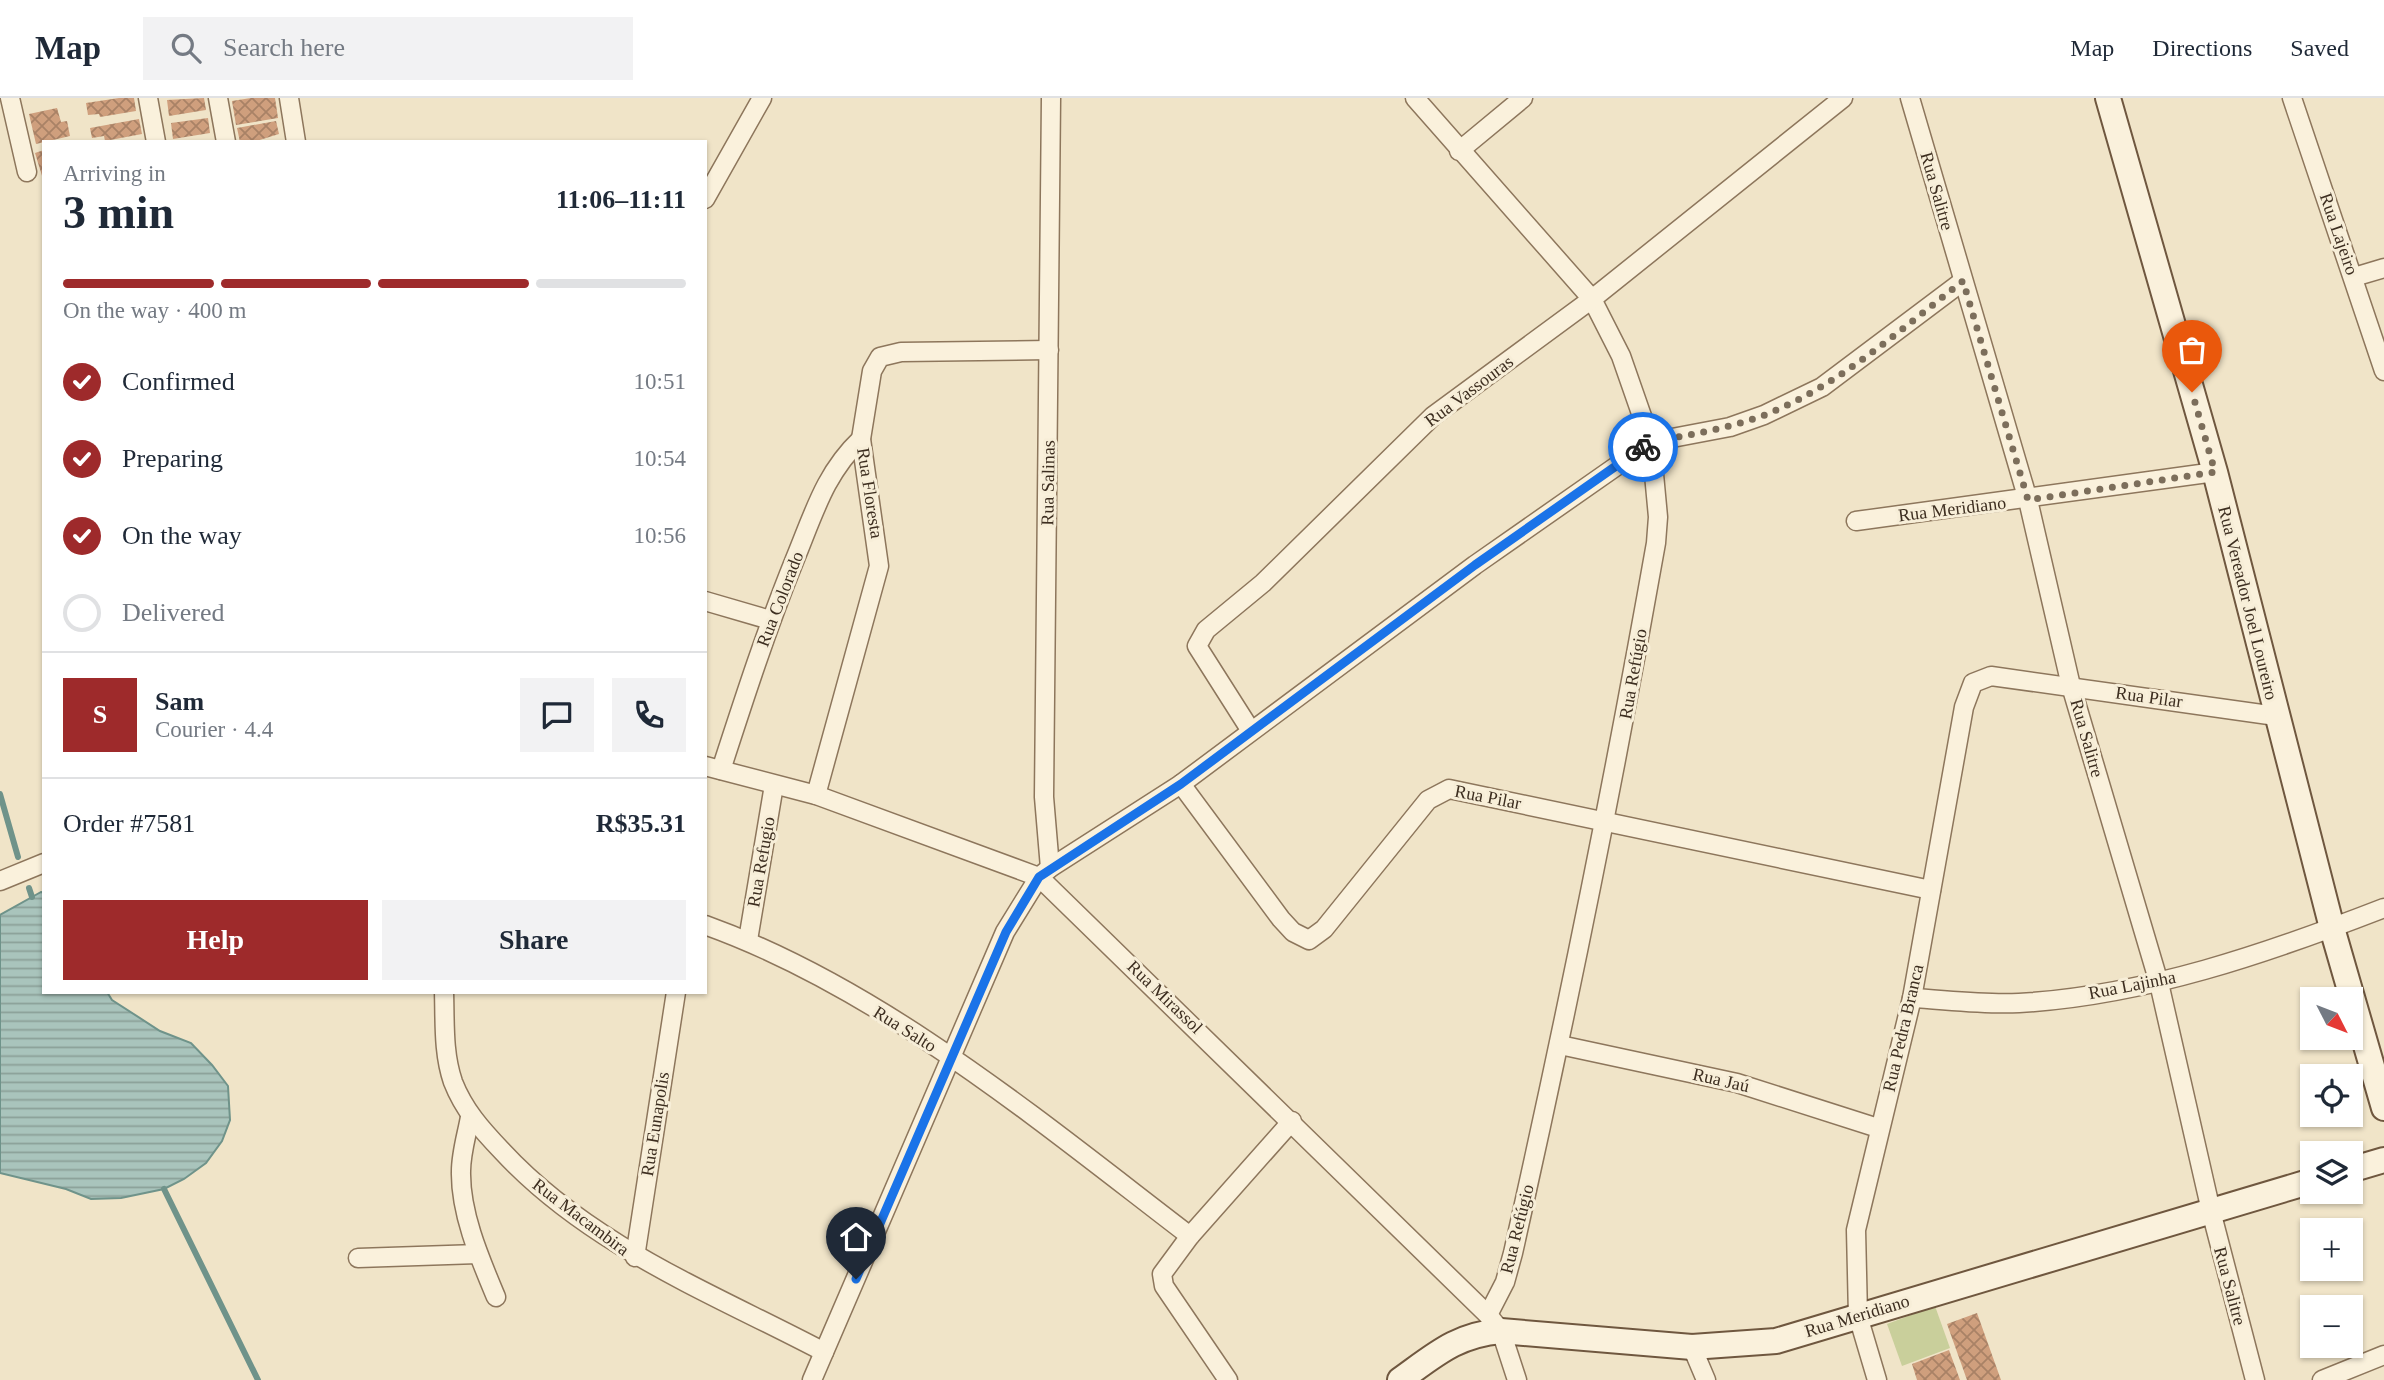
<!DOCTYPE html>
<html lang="en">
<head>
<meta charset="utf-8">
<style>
	:root { --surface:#fff; --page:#f2f2f3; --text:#1f2937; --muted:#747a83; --line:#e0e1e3; --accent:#9e2a2b }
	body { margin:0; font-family:Georgia,serif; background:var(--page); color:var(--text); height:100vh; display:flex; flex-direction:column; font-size:26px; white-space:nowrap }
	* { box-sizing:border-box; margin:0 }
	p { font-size:23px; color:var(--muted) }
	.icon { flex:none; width:38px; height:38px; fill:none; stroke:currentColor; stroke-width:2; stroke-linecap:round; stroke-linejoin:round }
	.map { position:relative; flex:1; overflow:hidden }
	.side { position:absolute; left:42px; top:42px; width:665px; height:854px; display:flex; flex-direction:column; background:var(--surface); border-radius:0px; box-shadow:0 2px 5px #0004 }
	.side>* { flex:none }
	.needle { width:46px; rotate:132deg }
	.tools { position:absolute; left:2300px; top:889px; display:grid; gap:14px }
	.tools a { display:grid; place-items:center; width:63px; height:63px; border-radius:0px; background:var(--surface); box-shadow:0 2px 5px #0004; font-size:35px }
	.pin { position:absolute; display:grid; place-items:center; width:60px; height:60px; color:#fff; margin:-72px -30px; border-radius:50% 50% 50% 0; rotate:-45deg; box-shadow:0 0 7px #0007 }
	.pin .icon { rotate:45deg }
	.courier { position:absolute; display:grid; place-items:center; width:70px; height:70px; margin:-35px; border:5px solid #1a73e8; border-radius:50%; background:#fff; color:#222; box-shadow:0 2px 9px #0007 }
	.headline em { font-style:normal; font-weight:800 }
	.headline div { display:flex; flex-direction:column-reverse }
	.headline { display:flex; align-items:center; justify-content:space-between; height:119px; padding:0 21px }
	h1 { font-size:46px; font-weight:800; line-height:52px }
	.bar { display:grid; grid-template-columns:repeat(4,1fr); gap:10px 7px; align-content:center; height:84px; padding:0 21px }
	.bar i { height:9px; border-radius:5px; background:var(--line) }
	.bar .active { background:var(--accent) }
	.bar p { grid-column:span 4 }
	.line { display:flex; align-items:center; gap:18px; padding:0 21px; border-top:2px solid var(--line) }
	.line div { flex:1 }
	.round { display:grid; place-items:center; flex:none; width:74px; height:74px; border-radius:0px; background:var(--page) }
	ol { padding:0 21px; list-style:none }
	li { display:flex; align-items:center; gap:21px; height:77px }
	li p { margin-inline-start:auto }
	li .icon { padding:7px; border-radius:50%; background:var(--accent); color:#fff; stroke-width:4 }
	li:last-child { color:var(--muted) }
	li i { width:38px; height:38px; border:4px solid var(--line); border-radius:50% }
	.cta { display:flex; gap:14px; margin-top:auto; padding:14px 21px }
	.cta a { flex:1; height:80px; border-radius:0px; background:var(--accent); color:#fff; font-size:28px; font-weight:800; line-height:80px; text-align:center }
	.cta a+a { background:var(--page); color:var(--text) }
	header { display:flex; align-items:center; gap:42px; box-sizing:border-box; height:98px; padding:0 35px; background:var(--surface); border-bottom:2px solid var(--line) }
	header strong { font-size:33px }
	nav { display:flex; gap:38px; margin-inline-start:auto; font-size:24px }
	.search { width:490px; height:63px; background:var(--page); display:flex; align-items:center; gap:18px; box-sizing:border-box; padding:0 24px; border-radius:0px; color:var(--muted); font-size:26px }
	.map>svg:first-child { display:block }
	.pitch { fill:#c9cf9b }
	.water { fill:url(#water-rules); stroke:#6f938a; stroke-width:2 }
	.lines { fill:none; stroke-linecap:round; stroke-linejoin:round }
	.stream { stroke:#6f938a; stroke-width:6 }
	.building { fill:url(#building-cross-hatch) }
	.street-casing { stroke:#8d765c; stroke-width:21 }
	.secondary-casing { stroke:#6f573f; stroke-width:28 }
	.street { stroke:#faf1dc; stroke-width:18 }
	.secondary { stroke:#faf1dc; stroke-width:24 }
	.done { stroke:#7c6e5b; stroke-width:7; stroke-dasharray:0 12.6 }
	.route { stroke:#1a73e8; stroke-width:9 }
	.labels { text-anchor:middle; stroke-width:6; stroke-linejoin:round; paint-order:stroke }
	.street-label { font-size:18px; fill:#3d2e20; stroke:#f7eed8 }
</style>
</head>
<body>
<header>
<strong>Map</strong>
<div class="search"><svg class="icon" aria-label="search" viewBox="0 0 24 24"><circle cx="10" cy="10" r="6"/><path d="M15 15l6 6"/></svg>Search here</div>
<nav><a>Map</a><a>Directions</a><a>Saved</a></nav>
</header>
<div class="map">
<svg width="2384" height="1282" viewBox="0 0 2384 1282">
	<defs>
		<pattern id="water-rules" width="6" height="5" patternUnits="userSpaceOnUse" patternTransform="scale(1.75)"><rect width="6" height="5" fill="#a9c4bc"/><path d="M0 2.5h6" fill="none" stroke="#8ba098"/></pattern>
		<pattern id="building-cross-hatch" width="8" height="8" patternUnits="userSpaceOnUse" patternTransform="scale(1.75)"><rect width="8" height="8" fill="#cf9f7d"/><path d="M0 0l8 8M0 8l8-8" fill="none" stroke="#a98266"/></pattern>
	</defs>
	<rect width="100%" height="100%" fill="#f0e4c8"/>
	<polygon class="pitch" points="1935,1208 1950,1250 1902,1268 1887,1226"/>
	<polygon class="water" points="41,794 44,795 44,894 107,894 112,902 160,933 191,945 212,967 228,988 230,1022 222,1043 206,1065 184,1081 164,1091 121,1100 91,1101 66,1091 0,1075 0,817"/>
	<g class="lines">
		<g class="stream">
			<polyline points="0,696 18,759"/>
			<polyline points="29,790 32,799"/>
			<polyline points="164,1091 258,1282"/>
		</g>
	</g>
	<g class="building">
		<polygon points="119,0 134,0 136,13 100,19 99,16 88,17 86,5"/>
		<polygon points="204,0 206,12 169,18 167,2"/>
		<polygon points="251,0 275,0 278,20 236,27 232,3"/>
		<polygon points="57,10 61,24 67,23 70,38 36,46 29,16"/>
		<polygon points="208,20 210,35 173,41 171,25"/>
		<polygon points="139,21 142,36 105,43 104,38 92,40 90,30"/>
		<polygon points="276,23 279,36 253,44 240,44 237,30"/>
		<polygon points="44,52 44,81 43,81 35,55"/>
		<polygon points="1977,1215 2001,1282 1967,1282 1947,1226"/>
		<polygon points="1949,1252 1960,1282 1917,1282 1912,1266"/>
	</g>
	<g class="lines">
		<defs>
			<g id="street">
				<polyline points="10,0 27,74"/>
				<polyline points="148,0 156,44"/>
				<polyline points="218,0 226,44"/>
				<polyline points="289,0 296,44"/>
				<path d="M1415,0L1592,201L1621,258L1651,344L1658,419L1656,445C1614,683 1566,919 1513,1155L1505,1184L1488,1217"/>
				<polyline points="1910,0 2028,402 2071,588 2159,885 2211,1113 2255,1282"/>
				<polyline points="2292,0 2384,273"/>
				<polyline points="1459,53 1523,0"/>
				<polyline points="705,101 762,0"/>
				<polyline points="2354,179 2384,170"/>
				<polyline points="1856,423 2215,374"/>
				<polyline points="705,503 770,522"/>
				<polyline points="1251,633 1197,548 1206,532 1263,485 1433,318 1592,201 1843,0"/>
				<polyline points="705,668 816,697 1039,779 1488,1217 1501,1233 1517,1282"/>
				<path d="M721,672C744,601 767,530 795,461C814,415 825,375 861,341"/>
				<polyline points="1181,686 1281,821 1293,834 1309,842 1324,831 1428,702 1449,691 1931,792"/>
				<polyline points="816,697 879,468 861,341 872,273 880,259 901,254 1049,252"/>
				<polyline points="1050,770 1044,699 1051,0"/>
				<polyline points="0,783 44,765"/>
				<path d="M705,827C881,890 1042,1025 1190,1138"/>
				<polyline points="748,842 774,687"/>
				<path d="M444,894C445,924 443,955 453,984C464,1012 481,1031 502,1053C590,1148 712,1195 824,1254"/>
				<path d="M1912,900C1947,902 1984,907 2019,905C2144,898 2268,855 2384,810"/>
				<polyline points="1560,947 1737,985 1878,1030"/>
				<path d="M470,1019C467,1036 461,1055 461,1073C460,1115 480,1161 496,1199"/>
				<polyline points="635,1159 676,894"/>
				<polyline points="358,1160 478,1156"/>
				<polyline points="1692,1249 1706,1282"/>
				<polyline points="812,1282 1005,834 1039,779 1050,770 1181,686 1475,467 1651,344 1730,329 1764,317 1822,289 1963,183"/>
				<polyline points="1228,1282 1164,1188 1162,1176 1190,1138 1292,1023"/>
				<polyline points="1877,1282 1858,1218 1856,1132 1912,900 1964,609 1973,585 1991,578 2276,618"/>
				<polyline points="2322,1282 2384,1257"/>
			</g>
			<g id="secondary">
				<polyline points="2108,0 2215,374 2332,830 2384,1010"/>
				<polyline points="2350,1072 2384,1062"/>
				<path d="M1400,1282C1435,1257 1456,1237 1501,1233L1692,1249L1776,1243L2312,1083"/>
			</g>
		</defs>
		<use href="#street" class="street-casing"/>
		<use href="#secondary" class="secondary-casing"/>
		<use href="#street" class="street"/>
		<use href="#secondary" class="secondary"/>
	</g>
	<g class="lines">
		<path class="done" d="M1643,349L1651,344C1689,337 1726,331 1762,318C1836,290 1900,232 1963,183L2028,402L2215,374L2192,294"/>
		<polyline class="route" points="856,1181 1006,834 1039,779 1181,686 1475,467 1643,349"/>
	</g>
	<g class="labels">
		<g class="street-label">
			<text transform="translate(1937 93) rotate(74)" y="6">Rua Salitre</text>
			<text transform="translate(2339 136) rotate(71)" y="6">Rua Lajeiro</text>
			<text transform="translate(1469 293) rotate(-37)" y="6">Rua Vassouras</text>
			<text transform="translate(1048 385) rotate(-89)" y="6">Rua Salinas</text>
			<text transform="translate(870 395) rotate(81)" y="6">Rua Floresta</text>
			<text transform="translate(1952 411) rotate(-7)" y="6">Rua Meridiano</text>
			<text transform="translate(780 501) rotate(-69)" y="6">Rua Colorado</text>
			<text transform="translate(2248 505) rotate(76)" y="6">Rua Vereador Joel Loureiro</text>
			<text transform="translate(1633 576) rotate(-80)" y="6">Rua Refúgio</text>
			<text transform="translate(2149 599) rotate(8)" y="6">Rua Pilar</text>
			<text transform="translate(2087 640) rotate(74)" y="6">Rua Salitre</text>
			<text transform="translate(1488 699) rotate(11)" y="6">Rua Pilar</text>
			<text transform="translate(761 764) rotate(-80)" y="6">Rua Refugio</text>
			<text transform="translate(2132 887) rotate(-11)" y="6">Rua Lajinha</text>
			<text transform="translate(1165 899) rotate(44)" y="6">Rua Mirassol</text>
			<text transform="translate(1903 930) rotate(-77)" y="6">Rua Pedra Branca</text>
			<text transform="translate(905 931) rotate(32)" y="6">Rua Salto</text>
			<text transform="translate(1721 982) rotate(13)" y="6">Rua Jaú</text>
			<text transform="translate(655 1026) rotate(-81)" y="6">Rua Eunapolis</text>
			<text transform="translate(581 1119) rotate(37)" y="6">Rua Macambira</text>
			<text transform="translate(1517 1131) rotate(-76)" y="6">Rua Refúgio</text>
			<text transform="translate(2230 1188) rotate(75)" y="6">Rua Salitre</text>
			<text transform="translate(1857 1218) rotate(-17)" y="6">Rua Meridiano</text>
		</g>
	</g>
</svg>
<div class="tools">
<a><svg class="needle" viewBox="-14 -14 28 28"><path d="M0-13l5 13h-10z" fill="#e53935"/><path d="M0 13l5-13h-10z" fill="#747a83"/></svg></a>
<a><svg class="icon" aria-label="locate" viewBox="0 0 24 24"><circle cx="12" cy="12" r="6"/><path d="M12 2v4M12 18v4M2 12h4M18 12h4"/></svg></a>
<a><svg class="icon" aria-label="layers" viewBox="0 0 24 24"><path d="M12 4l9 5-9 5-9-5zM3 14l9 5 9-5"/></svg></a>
<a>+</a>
<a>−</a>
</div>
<div class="pin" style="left:2192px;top:294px;background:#ea580c"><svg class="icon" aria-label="bag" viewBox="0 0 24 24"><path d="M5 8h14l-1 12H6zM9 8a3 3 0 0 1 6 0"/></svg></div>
<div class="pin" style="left:856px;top:1181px;background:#1f2937"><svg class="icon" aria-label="home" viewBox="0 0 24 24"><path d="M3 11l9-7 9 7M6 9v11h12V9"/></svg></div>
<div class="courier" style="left:1643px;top:349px"><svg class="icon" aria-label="bike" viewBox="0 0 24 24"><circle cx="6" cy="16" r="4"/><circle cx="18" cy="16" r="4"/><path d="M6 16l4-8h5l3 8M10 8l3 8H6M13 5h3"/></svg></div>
<section class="side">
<div class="headline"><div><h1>3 min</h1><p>Arriving in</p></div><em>11:06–11:11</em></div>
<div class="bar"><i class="active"></i><i class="active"></i><i class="active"></i><i></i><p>On the way · 400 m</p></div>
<ol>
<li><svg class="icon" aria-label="check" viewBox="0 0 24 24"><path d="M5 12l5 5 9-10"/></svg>Confirmed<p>10:51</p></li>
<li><svg class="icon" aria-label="check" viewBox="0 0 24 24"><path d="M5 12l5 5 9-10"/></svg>Preparing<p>10:54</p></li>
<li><svg class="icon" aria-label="check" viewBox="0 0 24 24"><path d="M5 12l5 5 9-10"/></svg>On the way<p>10:56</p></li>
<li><i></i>Delivered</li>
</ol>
<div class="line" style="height:126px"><b class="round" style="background:var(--accent);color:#fff">S</b><div><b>Sam</b><p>Courier · 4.4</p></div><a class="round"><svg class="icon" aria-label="chat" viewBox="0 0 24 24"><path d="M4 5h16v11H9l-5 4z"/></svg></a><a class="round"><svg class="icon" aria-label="phone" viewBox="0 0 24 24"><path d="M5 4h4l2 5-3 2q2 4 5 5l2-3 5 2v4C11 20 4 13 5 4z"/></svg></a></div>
<div class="line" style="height:91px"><div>Order #7581</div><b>R$35.31</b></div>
<div class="cta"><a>Help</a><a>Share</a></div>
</section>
</div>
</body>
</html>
